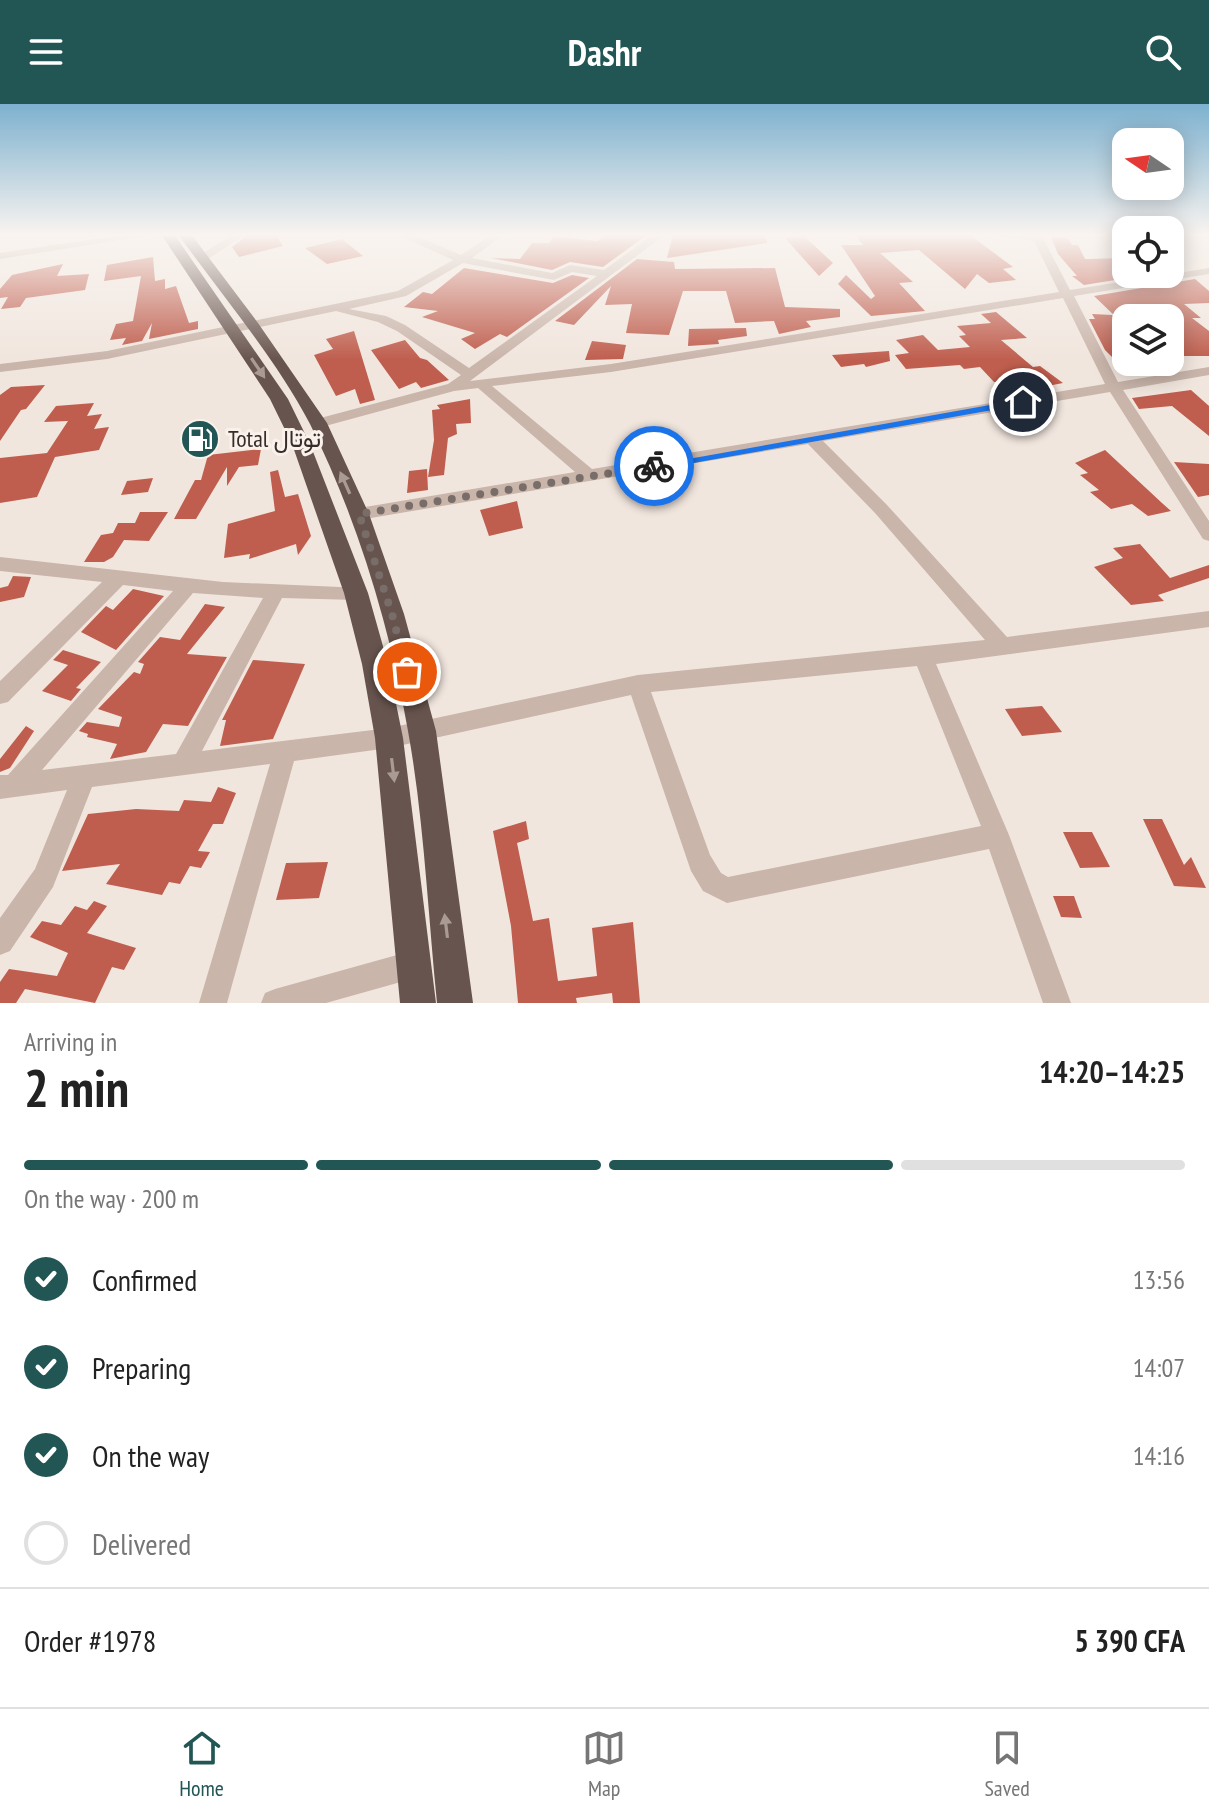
<!DOCTYPE html>
<html lang="en">
<head>
<meta charset="utf-8">
<style>
	:root { --surface:#fff; --page:#f2f2f2; --text:#222; --muted:#767676; --line:#e0e0e0; --accent:#215654 }
	body { margin:0; font-family:"PT Sans Narrow",Vazirmatn,sans-serif; background:var(--page); color:var(--text); height:100vh; display:flex; flex-direction:column; font-size:30px; white-space:nowrap }
	* { box-sizing:border-box; margin:0 }
	p { font-size:26px; color:var(--muted) }
	.icon { flex:none; width:44px; height:44px; fill:none; stroke:currentColor; stroke-width:2; stroke-linecap:round; stroke-linejoin:round }
	.map { position:relative; height:899px; overflow:hidden }
	.details { display:flex; flex-direction:column; background:var(--surface); flex:1 }
	.details>* { flex:none }
	.needle { width:52px; rotate:283deg }
	.fabs { position:absolute; left:1112px; top:24px; display:grid; gap:16px }
	.fabs a { display:grid; place-items:center; width:72px; height:72px; border-radius:16px; background:var(--surface); box-shadow:0 4px 20px #0003; font-size:40px }
	.pin { position:absolute; display:grid; place-items:center; width:68px; height:68px; color:#fff; margin:-34px; border:4px solid #fff; border-radius:50%; box-shadow:0 2px 8px #0007 }
	.courier { position:absolute; display:grid; place-items:center; width:80px; height:80px; margin:-40px; border:6px solid #1a73e8; border-radius:50%; background:#fff; color:#222; box-shadow:0 2px 10px #0007 }
	.overview em { font-style:normal; font-weight:700 }
	.overview div { display:flex; flex-direction:column-reverse }
	.overview { display:flex; align-items:center; justify-content:space-between; height:136px; padding:0 24px }
	h1 { font-size:52px; font-weight:700; line-height:60px }
	.bar { display:grid; grid-template-columns:repeat(4,1fr); gap:12px 8px; align-content:center; height:96px; padding:0 24px }
	.bar i { height:10px; border-radius:6px; background:var(--line) }
	.bar .on { background:var(--accent) }
	.bar p { grid-column:span 4 }
	.line { display:flex; align-items:center; gap:20px; padding:0 24px; border-top:2px solid var(--line) }
	.line div { flex:1 }
	ol { padding:0 24px; list-style:none }
	li { display:flex; align-items:center; gap:24px; height:88px }
	li p { margin-inline-start:auto }
	li .icon { padding:8px; border-radius:50%; background:var(--accent); color:#fff; stroke-width:4 }
	li:last-child { color:var(--muted) }
	li i { width:44px; height:44px; border:4px solid var(--line); border-radius:50% }
	header { display:flex; justify-content:space-between; align-items:center; height:104px; padding:0 24px; background:var(--accent); color:#fff; font-size:36px; font-weight:700 }
	.dock { display:flex; justify-content:space-around; align-items:center; height:112px; border-top:2px solid var(--line); background:var(--surface); font-size:22px; color:var(--muted) }
	.dock a { display:grid; justify-items:center; gap:4px }
	.dock .on { color:var(--accent) }
	.map>svg:first-child { display:block }
	.building { fill:#bf5e4e }
	.lines { fill:none; stroke-linecap:round; stroke-linejoin:round }
	.minor { fill:#c9b5aa; fill-rule:evenodd }
	.trunk { fill:#68544e; fill-rule:evenodd }
	.oneway { fill:#a99b94 }
	.route { fill:#1a73e8 }
	.done { stroke:#786d68; stroke-width:8; stroke-dasharray:0 14.4 }
	.labels { text-anchor:middle; stroke-width:6; stroke-linejoin:round; paint-order:stroke }
	.poi-label { font-size:24px; fill:#372c29; stroke:#f9f1ea; text-anchor:start }
</style>
</head>
<body>
<header><svg class="icon" aria-label="menu" viewBox="0 0 24 24"><path d="M4 6h16M4 12h16M4 18h16"/></svg>Dashr<svg class="icon" aria-label="search" viewBox="0 0 24 24"><circle cx="10" cy="10" r="6"/><path d="M15 15l6 6"/></svg></header>
<div class="map">
<svg width="1209" height="899" viewBox="0 0 1209 899">
	<rect width="100%" height="100%" fill="#f1e6de"/>
	<g class="building">
		<polygon points="249,130 276,130 283,142 239,153 232,143"/>
		<polygon points="609,130 648,130 603,163 570,158 552,166 491,154 520,155 532,139 549,139 554,132 597,137"/>
		<polygon points="673,130 766,131 767,139 667,154"/>
		<polygon points="854,130 970,131 1013,163 1003,165 1016,176 989,179 977,170 965,185 919,146 880,149 913,178 899,179 925,207 871,212 838,180 846,171 871,195 875,192 841,141 863,141"/>
		<polygon points="804,132 833,159 819,172 785,134"/>
		<polygon points="1051,133 1068,134 1072,141 1078,141 1085,155 1126,154 1126,172 1146,171 1084,181 1072,172 1077,172 1058,150"/>
		<polygon points="342,135 363,152 327,160 305,144"/>
		<polygon points="153,153 155,177 165,175 165,185 176,182 189,219 198,217 198,225 149,235 152,219 142,237 122,241 126,234 110,236 116,220 133,217 141,172 104,177 107,161"/>
		<polygon points="637,155 674,158 675,165 775,164 785,203 840,205 840,213 806,217 811,223 779,230 774,217 735,219 726,187 683,187 669,231 626,229 632,200 605,201 611,182 574,221 555,217"/>
		<polygon points="63,160 57,172 89,170 85,186 26,194 20,203 1,205 8,193 0,194 0,185 12,171"/>
		<polygon points="464,164 553,179 572,171 589,174 507,233 500,230 475,245 461,235 475,229 422,213 438,207 404,203 423,188 432,190"/>
		<polygon points="1195,175 1209,187 1209,199 1184,200 1201,214 1192,214 1209,227 1209,252 1174,252 1170,248 1170,214 1117,214 1094,192"/>
		<polygon points="996,208 1027,234 1001,236 1033,263 1040,262 1063,279 1032,285 1021,276 994,278 980,263 964,265 960,261 906,265 895,251 909,249 896,236 923,231 938,246 970,243 959,232 966,231 957,222 991,219 981,210"/>
		<polygon points="1092,210 1112,211 1126,226 1126,258 1159,258 1169,267 1120,269 1122,263 1105,246 1089,215 1095,215"/>
		<polygon points="746,224 747,232 718,236 719,240 688,242 689,225"/>
		<polygon points="354,227 375,296 360,300 355,285 336,292 314,251 333,245 326,235"/>
		<polygon points="405,236 420,254 427,256 449,276 421,284 416,278 399,285 371,246"/>
		<polygon points="592,237 626,241 623,255 585,256"/>
		<polygon points="889,247 890,257 866,263 864,260 841,263 832,251"/>
		<polygon points="45,281 26,305 21,306 0,337 0,291 11,283"/>
		<polygon points="1191,286 1209,302 1209,332 1172,302 1139,305 1132,294"/>
		<polygon points="470,295 471,319 456,320 457,330 448,334 444,371 428,373 434,336 432,306 440,305 437,301"/>
		<polygon points="94,299 87,312 102,310 94,325 109,323 99,346 55,353 37,393 0,399 0,354 47,349 68,317 44,318 56,302"/>
		<polygon points="261,345 258,361 239,363 227,382 227,363 196,415 174,415 195,376 201,376 208,351"/>
		<polygon points="1105,346 1162,399 1171,407 1148,412 1132,400 1111,405 1090,388 1099,386 1080,371 1088,369 1075,359"/>
		<polygon points="1174,358 1209,360 1209,391 1198,393"/>
		<polygon points="427,365 428,386 407,389 409,367"/>
		<polygon points="278,366 285,393 298,390 311,432 298,451 296,440 249,455 250,450 224,454 228,420 275,407 270,368"/>
		<polygon points="153,374 148,388 121,391 127,377"/>
		<polygon points="517,397 523,424 489,432 480,406"/>
		<polygon points="140,408 168,408 149,437 124,436 113,453 104,458 84,458 101,431 113,429 118,419 135,419"/>
		<polygon points="1140,440 1170,474 1209,461 1209,474 1158,491 1164,497 1131,501 1094,463 1123,454 1113,444"/>
		<polygon points="13,472 31,473 24,493 0,498 0,484 8,482"/>
		<polygon points="133,485 164,492 116,546 81,528 106,502 113,506"/>
		<polygon points="205,500 225,503 187,550 227,553 188,622 163,620 146,648 110,655 117,640 87,633 88,630 79,627 87,618 119,623 122,613 98,605 134,568 140,570 144,560 138,558 160,533 180,536"/>
		<polygon points="63,546 101,558 76,584 81,585 71,597 42,587 68,561 53,556"/>
		<polygon points="253,556 305,560 273,635 220,642 226,616 222,616"/>
		<polygon points="1042,602 1062,628 1022,632 1005,605"/>
		<polygon points="26,622 34,627 10,664 0,668 0,655"/>
		<polygon points="218,683 236,689 223,720 213,720 198,747 210,748 201,764 190,762 180,780 169,778 162,791 106,780 120,760 62,767 88,710 136,705 179,707 184,696 211,698"/>
		<polygon points="1143,715 1162,715 1184,761 1191,753 1206,784 1174,782"/>
		<polygon points="526,717 529,735 517,739 533,817 549,814 558,877 597,872 592,824 633,818 640,899 613,899 612,889 576,894 577,899 518,899 511,822 493,727"/>
		<polygon points="1063,728 1092,728 1110,763 1080,764"/>
		<polygon points="328,758 319,794 276,796 286,759"/>
		<polygon points="1053,792 1074,792 1082,814 1061,813"/>
		<polygon points="94,797 107,802 87,829 136,844 124,866 112,863 95,899 25,885 16,899 0,899 0,878 9,865 57,872 68,849 30,833 42,817 61,821 75,802 87,806"/>
	</g>
	<g class="lines">
		<g class="minor">
			<polygon points="129,130 158,130 0,155 0,149"/>
			<polygon points="233,130 246,130 205,157 197,157 197,153"/>
			<path d="M396,130H411L461,151L493,130H505L472,154L552,169L570,161L604,166L654,130H666L470,277L611,260L1059,188L1034,137L986,130H1041L1070,186L1209,164V170L1074,192L1118,278L1209,263V271L1123,286L1209,417V437L1203,435L1110,288L823,337L887,401L1007,533L1209,507V523L936,560L1009,731L1071,899H1043L989,745L727,799L703,787L691,767L631,591L389,644L294,657L227,899H199L270,660L92,683L53,783L10,847L0,851V814L35,765L67,686L0,695V671H8L173,487L123,481L8,598L0,600V577L102,478L0,467V453L223,478L363,484L365,489L363,494L356,496L282,494L202,647L389,624L638,571L985,536L875,409L808,340L359,416L353,414L350,410L359,404L575,368L478,284L454,287L318,324L313,322V316L448,280L461,271L397,227L378,218L336,207L107,255L0,268V260L107,247L398,187L453,156ZM463,159L554,176L572,168L597,172L469,264L405,221L386,212L349,205L406,192ZM1063,194L1105,280L592,365L492,282L611,268ZM193,489L263,494L176,650L42,666ZM917,562L981,722L728,773L721,769L710,751L651,588Z"/>
			<polygon points="415,846 425,850 429,860 425,870 415,874 326,899 261,899 265,889 275,885"/>
		</g>
		<g class="trunk">
			<polygon points="161,130 174,130 288,295 310,340 368,489 388,560 403,634 436,899 400,899 375,634 362,560 344,489 292,340 270,295"/>
			<path d="M178,130H191L258,219L327,319L369,410L404,510L436,627L473,899H437C428,810 424,715 408,627C390,523 357,414 310,320C275,253 222,192 178,130Z"/>
		</g>
	</g>
	<defs><path id="oneway-solid" d="M-6-.8H1V-3.2L6.5 0L1 3.2V.8H-6Z" transform="scale(2)"/></defs>
	<g class="oneway">
		<use href="#oneway-solid" transform="translate(258 264) rotate(56)"/>
		<use href="#oneway-solid" transform="translate(345 379) rotate(-114)"/>
		<use href="#oneway-solid" transform="translate(393 666) rotate(83)"/>
		<use href="#oneway-solid" transform="translate(446 822) rotate(-97)"/>
	</g>
	<linearGradient id="sky" x2="0" y2="1"><stop stop-color="#7db1cf"/><stop offset="0.51" stop-color="#f9f4f0"/><stop offset="1" stop-color="#f9f4f0" stop-opacity="0"/></linearGradient>
	<rect width="1209" height="256" fill="url(#sky)"/>
	<polygon class="route" points="1023,295 1026,300 654,366 649,362"/>
	<g class="lines">
		<polyline class="done" points="407,568 392,510 359,410 654,362"/>
	</g>
	<defs>
		<symbol id="fuel-disc" viewBox="-11 -11 22 22"><circle r="9.5" fill="#215654" stroke="#f9f1ea"/><path d="M-5.5-6h7V0h2V4h1.3V-2.5L3-4.5l.8-.8L6-3V5H2.5V1h-1V6h-7ZM-4.2-4.7v3.2H.2V-4.7Z" fill="#fff"/></symbol>
	</defs>
	<g fill-rule="evenodd">
		<use href="#fuel-disc" x="178" y="313" width="44" height="44"/>
	</g>
	<g class="labels">
		<g class="poi-label">
			<text x="228" y="343">Total توتال</text>
		</g>
	</g>
</svg>
<div class="fabs">
<a><svg class="needle" viewBox="-14 -14 28 28"><path d="M0-13l5 13h-10z" fill="#e53935"/><path d="M0 13l5-13h-10z" fill="#767676"/></svg></a>
<a><svg class="icon" aria-label="locate" viewBox="0 0 24 24"><circle cx="12" cy="12" r="6"/><path d="M12 2v4M12 18v4M2 12h4M18 12h4"/></svg></a>
<a><svg class="icon" aria-label="layers" viewBox="0 0 24 24"><path d="M12 4l9 5-9 5-9-5zM3 14l9 5 9-5"/></svg></a>
</div>
<div class="pin" style="left:407px;top:568px;background:#ea580c"><svg class="icon" aria-label="bag" viewBox="0 0 24 24"><path d="M5 8h14l-1 12H6zM9 8a3 3 0 0 1 6 0"/></svg></div>
<div class="pin" style="left:1023px;top:298px;background:#1f2937"><svg class="icon" aria-label="home" viewBox="0 0 24 24"><path d="M3 11l9-7 9 7M6 9v11h12V9"/></svg></div>
<div class="courier" style="left:654px;top:362px"><svg class="icon" aria-label="bike" viewBox="0 0 24 24"><circle cx="6" cy="16" r="4"/><circle cx="18" cy="16" r="4"/><path d="M6 16l4-8h5l3 8M10 8l3 8H6M13 5h3"/></svg></div>
</div>
<section class="details">
<div class="overview"><div><h1>2 min</h1><p>Arriving in</p></div><em>14:20–14:25</em></div>
<div class="bar"><i class="on"></i><i class="on"></i><i class="on"></i><i></i><p>On the way · 200 m</p></div>
<ol>
<li><svg class="icon" aria-label="check" viewBox="0 0 24 24"><path d="M5 12l5 5 9-10"/></svg>Confirmed<p>13:56</p></li>
<li><svg class="icon" aria-label="check" viewBox="0 0 24 24"><path d="M5 12l5 5 9-10"/></svg>Preparing<p>14:07</p></li>
<li><svg class="icon" aria-label="check" viewBox="0 0 24 24"><path d="M5 12l5 5 9-10"/></svg>On the way<p>14:16</p></li>
<li><i></i>Delivered</li>
</ol>
<div class="line" style="height:104px"><div>Order #1978</div><b>5 390 CFA</b></div>
</section>
<nav class="dock">
<a class="on"><svg class="icon" aria-label="home" viewBox="0 0 24 24"><path d="M3 11l9-7 9 7M6 9v11h12V9"/></svg>Home</a>
<a><svg class="icon" aria-label="map" viewBox="0 0 24 24"><path d="M3 6l6-2 6 2 6-2v14l-6 2-6-2-6 2zM9 4v14M15 6v14"/></svg>Map</a>
<a><svg class="icon" aria-label="saved" viewBox="0 0 24 24"><path d="M7 4h10v16l-5-4-5 4z"/></svg>Saved</a>
</nav>
</body>
</html>
